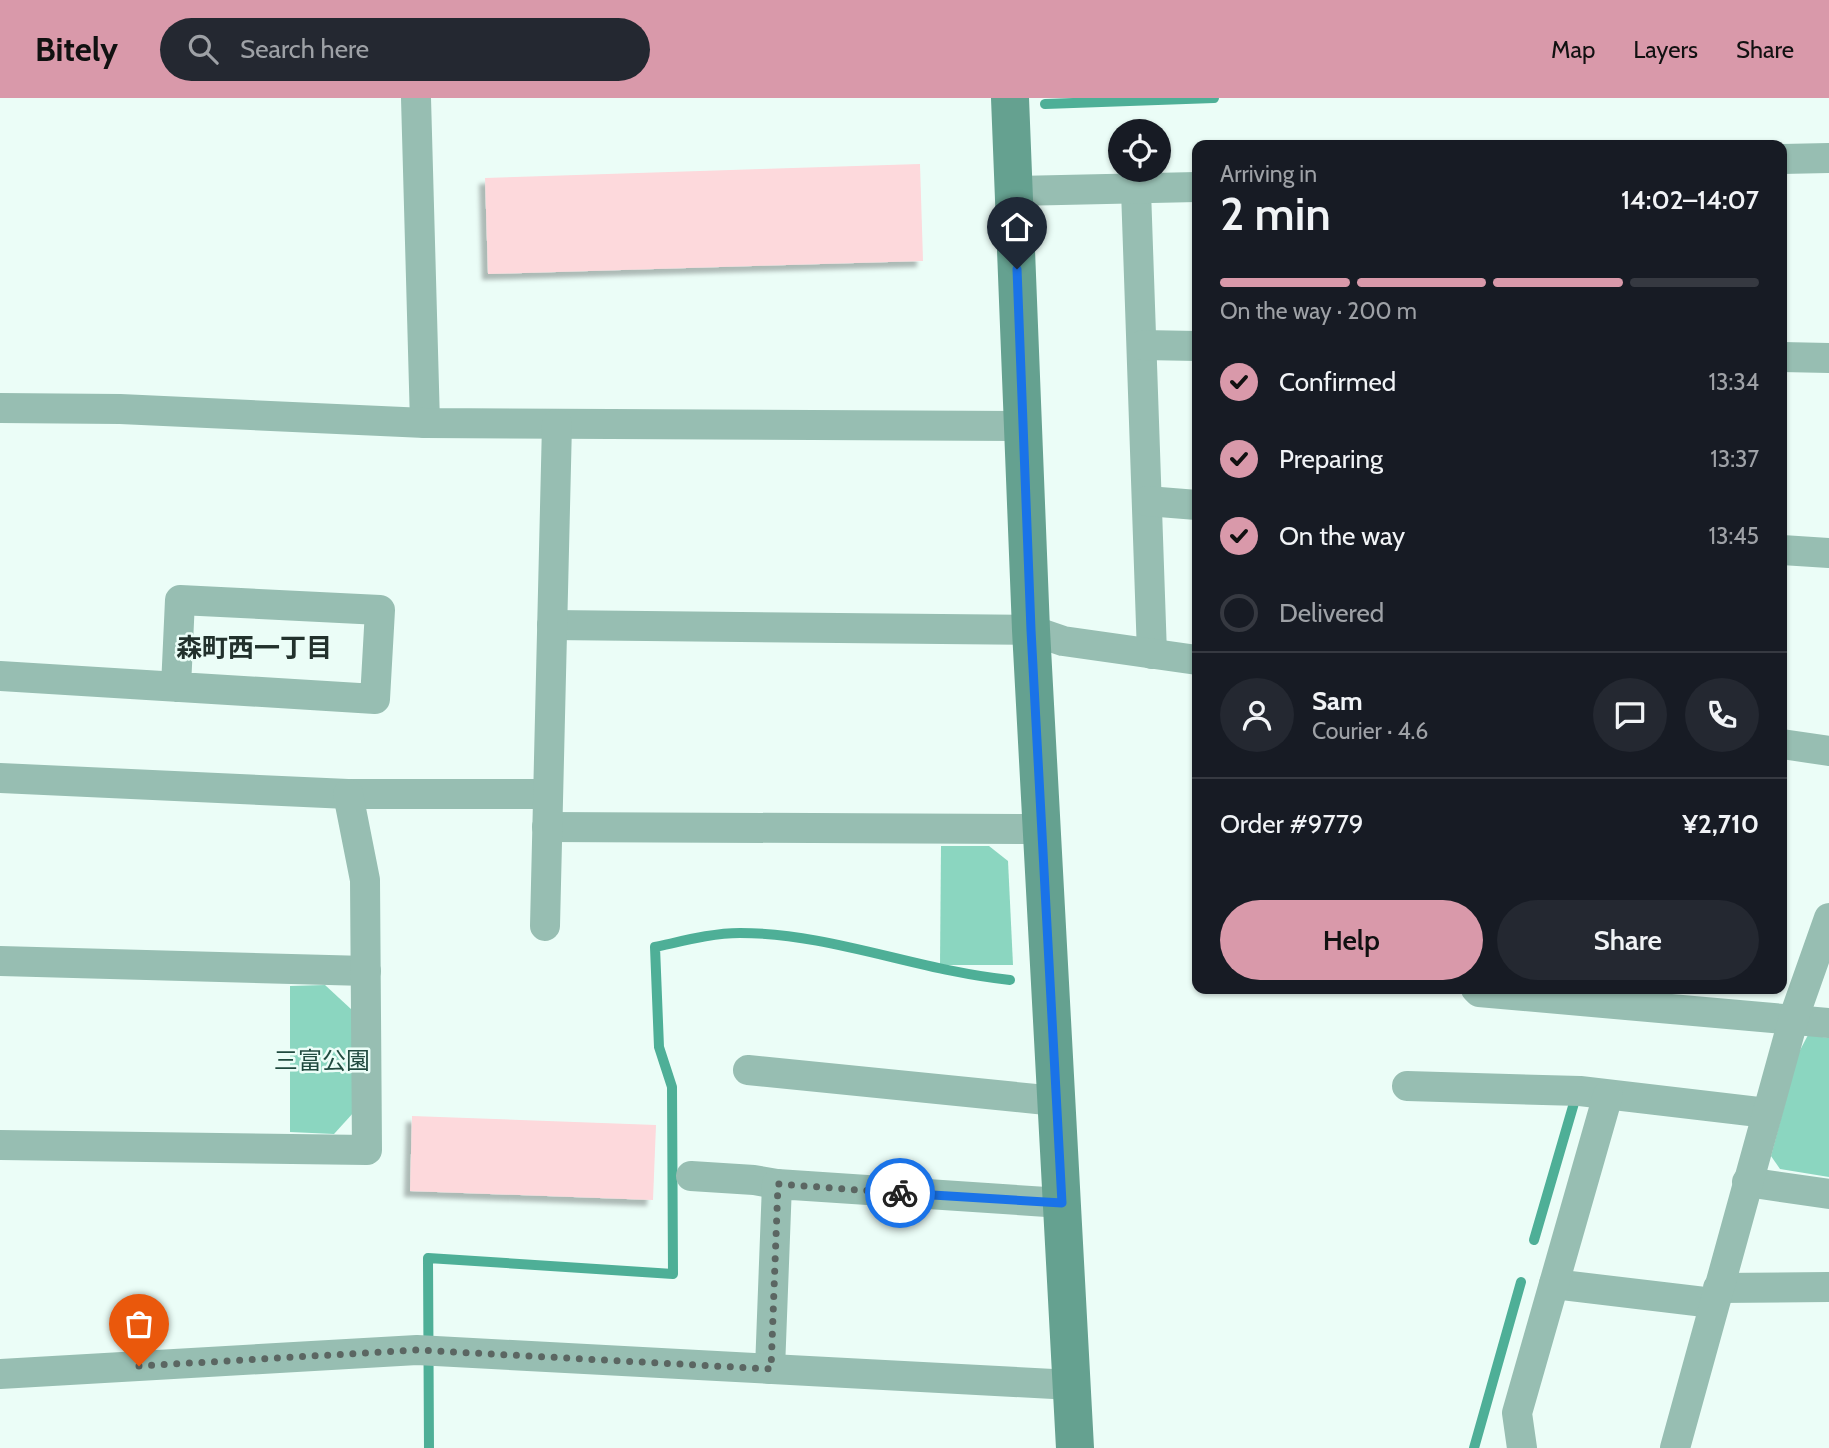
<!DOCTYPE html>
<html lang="en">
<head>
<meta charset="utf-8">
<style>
	:root { --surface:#171b24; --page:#242831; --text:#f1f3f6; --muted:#9ea1a6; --line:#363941; --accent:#d999aa }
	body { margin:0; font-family:Cabin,"Noto Sans JP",sans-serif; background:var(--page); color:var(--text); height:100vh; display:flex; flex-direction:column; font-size:26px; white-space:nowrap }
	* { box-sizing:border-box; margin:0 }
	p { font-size:23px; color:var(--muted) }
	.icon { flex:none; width:38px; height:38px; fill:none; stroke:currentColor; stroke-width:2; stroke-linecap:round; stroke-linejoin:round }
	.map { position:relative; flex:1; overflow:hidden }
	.panel { position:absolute; left:1192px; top:42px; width:595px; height:854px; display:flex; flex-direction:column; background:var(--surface); border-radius:14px; box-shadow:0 2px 5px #0004 }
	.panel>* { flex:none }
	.buttons { position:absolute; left:1108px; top:21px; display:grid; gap:14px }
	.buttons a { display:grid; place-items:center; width:63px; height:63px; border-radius:50%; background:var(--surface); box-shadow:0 2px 5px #0004; font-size:35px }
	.pin { position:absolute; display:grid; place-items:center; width:60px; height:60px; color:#fff; margin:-72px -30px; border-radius:50% 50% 50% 0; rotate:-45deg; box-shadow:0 0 7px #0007 }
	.pin .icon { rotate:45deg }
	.courier { position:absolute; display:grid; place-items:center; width:70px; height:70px; margin:-35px; border:5px solid #1a73e8; border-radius:50%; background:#fff; color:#222; box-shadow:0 2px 9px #0007 }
	.head em { font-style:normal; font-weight:600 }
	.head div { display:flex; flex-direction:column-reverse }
	.head { display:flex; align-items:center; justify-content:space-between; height:119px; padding:0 28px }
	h1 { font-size:46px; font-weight:600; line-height:52px }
	.bar { display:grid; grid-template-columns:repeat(4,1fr); gap:10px 7px; align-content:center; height:84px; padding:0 28px }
	.bar i { height:9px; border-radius:5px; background:var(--line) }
	.bar .active { background:var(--accent) }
	.bar p { grid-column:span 4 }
	.line { display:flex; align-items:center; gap:18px; padding:0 28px; border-top:2px solid var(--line) }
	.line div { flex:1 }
	.round { display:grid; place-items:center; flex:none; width:74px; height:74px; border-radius:37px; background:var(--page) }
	ol { padding:0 28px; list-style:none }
	li { display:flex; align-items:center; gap:21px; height:77px }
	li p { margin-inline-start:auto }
	li .icon { padding:7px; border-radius:50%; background:var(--accent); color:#111; stroke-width:4 }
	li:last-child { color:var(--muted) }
	li i { width:38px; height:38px; border:4px solid var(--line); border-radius:50% }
	.action { display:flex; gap:14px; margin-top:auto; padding:14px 28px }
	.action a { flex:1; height:80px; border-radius:42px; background:var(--accent); color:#111; font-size:28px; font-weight:600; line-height:80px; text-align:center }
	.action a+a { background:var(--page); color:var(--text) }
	header { display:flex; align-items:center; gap:42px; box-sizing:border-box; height:98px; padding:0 35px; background:var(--accent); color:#111 }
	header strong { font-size:33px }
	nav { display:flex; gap:38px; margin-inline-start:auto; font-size:24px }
	.search { width:490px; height:63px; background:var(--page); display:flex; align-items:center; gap:18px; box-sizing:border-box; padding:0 24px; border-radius:38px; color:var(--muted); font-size:26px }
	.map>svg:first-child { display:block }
	.green { fill:#8bd6c0 }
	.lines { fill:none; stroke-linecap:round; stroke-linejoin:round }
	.stream { stroke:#4eaf97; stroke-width:10 }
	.building { fill:#fdd9dc; filter:url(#shadow) }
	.street { stroke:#97beb2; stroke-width:30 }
	.secondary { stroke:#65a190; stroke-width:38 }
	.done { stroke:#5b6662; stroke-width:7; stroke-dasharray:0 12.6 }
	.route { stroke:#1a73e8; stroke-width:9 }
	.labels { text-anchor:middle; stroke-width:5; stroke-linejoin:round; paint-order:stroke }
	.park-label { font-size:24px; fill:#204a3f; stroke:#ebfdf7 }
	.neighbourhood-label { font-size:26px; font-weight:bold; fill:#22312c; stroke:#ebfdf7 }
</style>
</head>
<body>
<header>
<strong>Bitely</strong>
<div class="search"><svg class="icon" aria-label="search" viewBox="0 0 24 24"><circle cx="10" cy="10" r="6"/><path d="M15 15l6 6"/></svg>Search here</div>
<nav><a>Map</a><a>Layers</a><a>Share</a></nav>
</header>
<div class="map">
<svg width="1829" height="1350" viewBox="0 0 1829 1350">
	<defs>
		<filter id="shadow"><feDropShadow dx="-6" dy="6" stdDeviation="2" flood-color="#0004"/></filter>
	</defs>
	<rect width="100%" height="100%" fill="#ebfdf7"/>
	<g class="green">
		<polygon points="941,748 989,748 1008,763 1013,867 940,867"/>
		<polygon points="325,887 352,912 354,1014 334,1036 290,1034 290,888"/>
		<polygon points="1808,937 1829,940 1829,1079 1780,1071 1771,1058 1798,956"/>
	</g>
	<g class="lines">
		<g class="stream">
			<polyline points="1045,6 1214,0"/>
			<polyline points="1534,1142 1574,1005"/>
			<path d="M429,1350L428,1160L673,1176L672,989L659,949L655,849C683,843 712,835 740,835C831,835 919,873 1010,882"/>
			<polyline points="1474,1350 1521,1184"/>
		</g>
	</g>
	<g class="building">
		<polygon points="920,66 923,163 488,176 485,80"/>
		<polygon points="412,1018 656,1027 653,1102 410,1093"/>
	</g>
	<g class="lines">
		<g class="street">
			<polyline points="416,0 425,325"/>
			<polyline points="1782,61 1829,60"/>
			<polyline points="1136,92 1152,556"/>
			<polyline points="1014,93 1197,89"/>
			<polyline points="1143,247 1197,248"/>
			<polyline points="1782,259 1829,260"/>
			<polyline points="0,310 120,311 425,325 1023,328"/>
			<polyline points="1147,403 1197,407"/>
			<polyline points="1782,452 1829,455"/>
			<polyline points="552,527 1031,532 1063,543 1197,562"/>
			<polyline points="0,578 375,601 380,512 180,502 176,589"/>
			<polyline points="1782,646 1829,653"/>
			<polyline points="0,680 348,696 548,696"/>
			<polyline points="547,729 1042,731"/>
			<polyline points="545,828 557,326"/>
			<polyline points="0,863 366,873"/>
			<polyline points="1476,891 1479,894 1829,925"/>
			<polyline points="748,972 1056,1003"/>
			<polyline points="1407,988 1580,993 1767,1015"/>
			<polyline points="0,1047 367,1052 365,782 348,696"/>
			<polyline points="691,1078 754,1082 777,1086"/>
			<polyline points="1747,1084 1829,1096"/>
			<polyline points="1554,1186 1713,1205"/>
			<polyline points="1718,1190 1829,1189"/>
			<polyline points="770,1271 777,1086 1062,1105"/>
			<polyline points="0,1276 417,1252 1072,1287"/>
			<polyline points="1522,1350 1517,1315 1608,997"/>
			<polyline points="1675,1350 1794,919 1829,820"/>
		</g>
		<polyline class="secondary" points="1010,0 1031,532 1075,1350"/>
	</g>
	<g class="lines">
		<polyline class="done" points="139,1268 417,1252 771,1271 778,1086 900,1095"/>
		<polyline class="route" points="900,1095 1062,1105 1031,532 1017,171"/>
	</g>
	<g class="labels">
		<g class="park-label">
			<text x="322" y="971">三富公園</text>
		</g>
		<g class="neighbourhood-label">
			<text x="254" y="559">森町西一丁目</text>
		</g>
	</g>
</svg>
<div class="buttons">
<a><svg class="icon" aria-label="locate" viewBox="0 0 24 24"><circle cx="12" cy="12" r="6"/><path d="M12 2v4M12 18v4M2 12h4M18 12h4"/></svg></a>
</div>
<div class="pin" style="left:139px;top:1268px;background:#ea580c"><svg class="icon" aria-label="bag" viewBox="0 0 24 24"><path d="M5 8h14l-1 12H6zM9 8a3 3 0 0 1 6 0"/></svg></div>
<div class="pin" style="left:1017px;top:171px;background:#1f2937"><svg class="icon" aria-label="home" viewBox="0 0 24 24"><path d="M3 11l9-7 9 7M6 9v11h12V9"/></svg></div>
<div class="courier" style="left:900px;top:1095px"><svg class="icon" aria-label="bike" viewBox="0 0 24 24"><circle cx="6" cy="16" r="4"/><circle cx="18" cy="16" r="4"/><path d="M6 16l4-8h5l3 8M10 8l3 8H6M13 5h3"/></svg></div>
<section class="panel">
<div class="head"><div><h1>2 min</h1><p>Arriving in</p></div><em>14:02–14:07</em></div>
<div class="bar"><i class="active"></i><i class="active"></i><i class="active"></i><i></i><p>On the way · 200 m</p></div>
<ol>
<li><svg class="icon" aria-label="check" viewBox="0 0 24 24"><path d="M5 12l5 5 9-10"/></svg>Confirmed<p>13:34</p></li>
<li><svg class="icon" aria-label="check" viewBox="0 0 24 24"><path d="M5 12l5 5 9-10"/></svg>Preparing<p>13:37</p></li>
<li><svg class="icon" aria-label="check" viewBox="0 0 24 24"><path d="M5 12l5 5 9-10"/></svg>On the way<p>13:45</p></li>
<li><i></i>Delivered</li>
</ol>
<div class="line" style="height:126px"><a class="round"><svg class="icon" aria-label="person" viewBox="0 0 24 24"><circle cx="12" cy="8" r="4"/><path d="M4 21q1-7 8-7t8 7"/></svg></a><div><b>Sam</b><p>Courier · 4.6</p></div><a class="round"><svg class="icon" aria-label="chat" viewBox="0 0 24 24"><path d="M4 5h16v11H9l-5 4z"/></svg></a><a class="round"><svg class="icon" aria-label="phone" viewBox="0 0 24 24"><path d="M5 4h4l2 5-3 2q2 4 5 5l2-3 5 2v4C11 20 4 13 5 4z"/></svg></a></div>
<div class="line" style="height:91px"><div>Order #9779</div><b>¥2,710</b></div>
<div class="action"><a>Help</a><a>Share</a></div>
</section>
</div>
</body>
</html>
